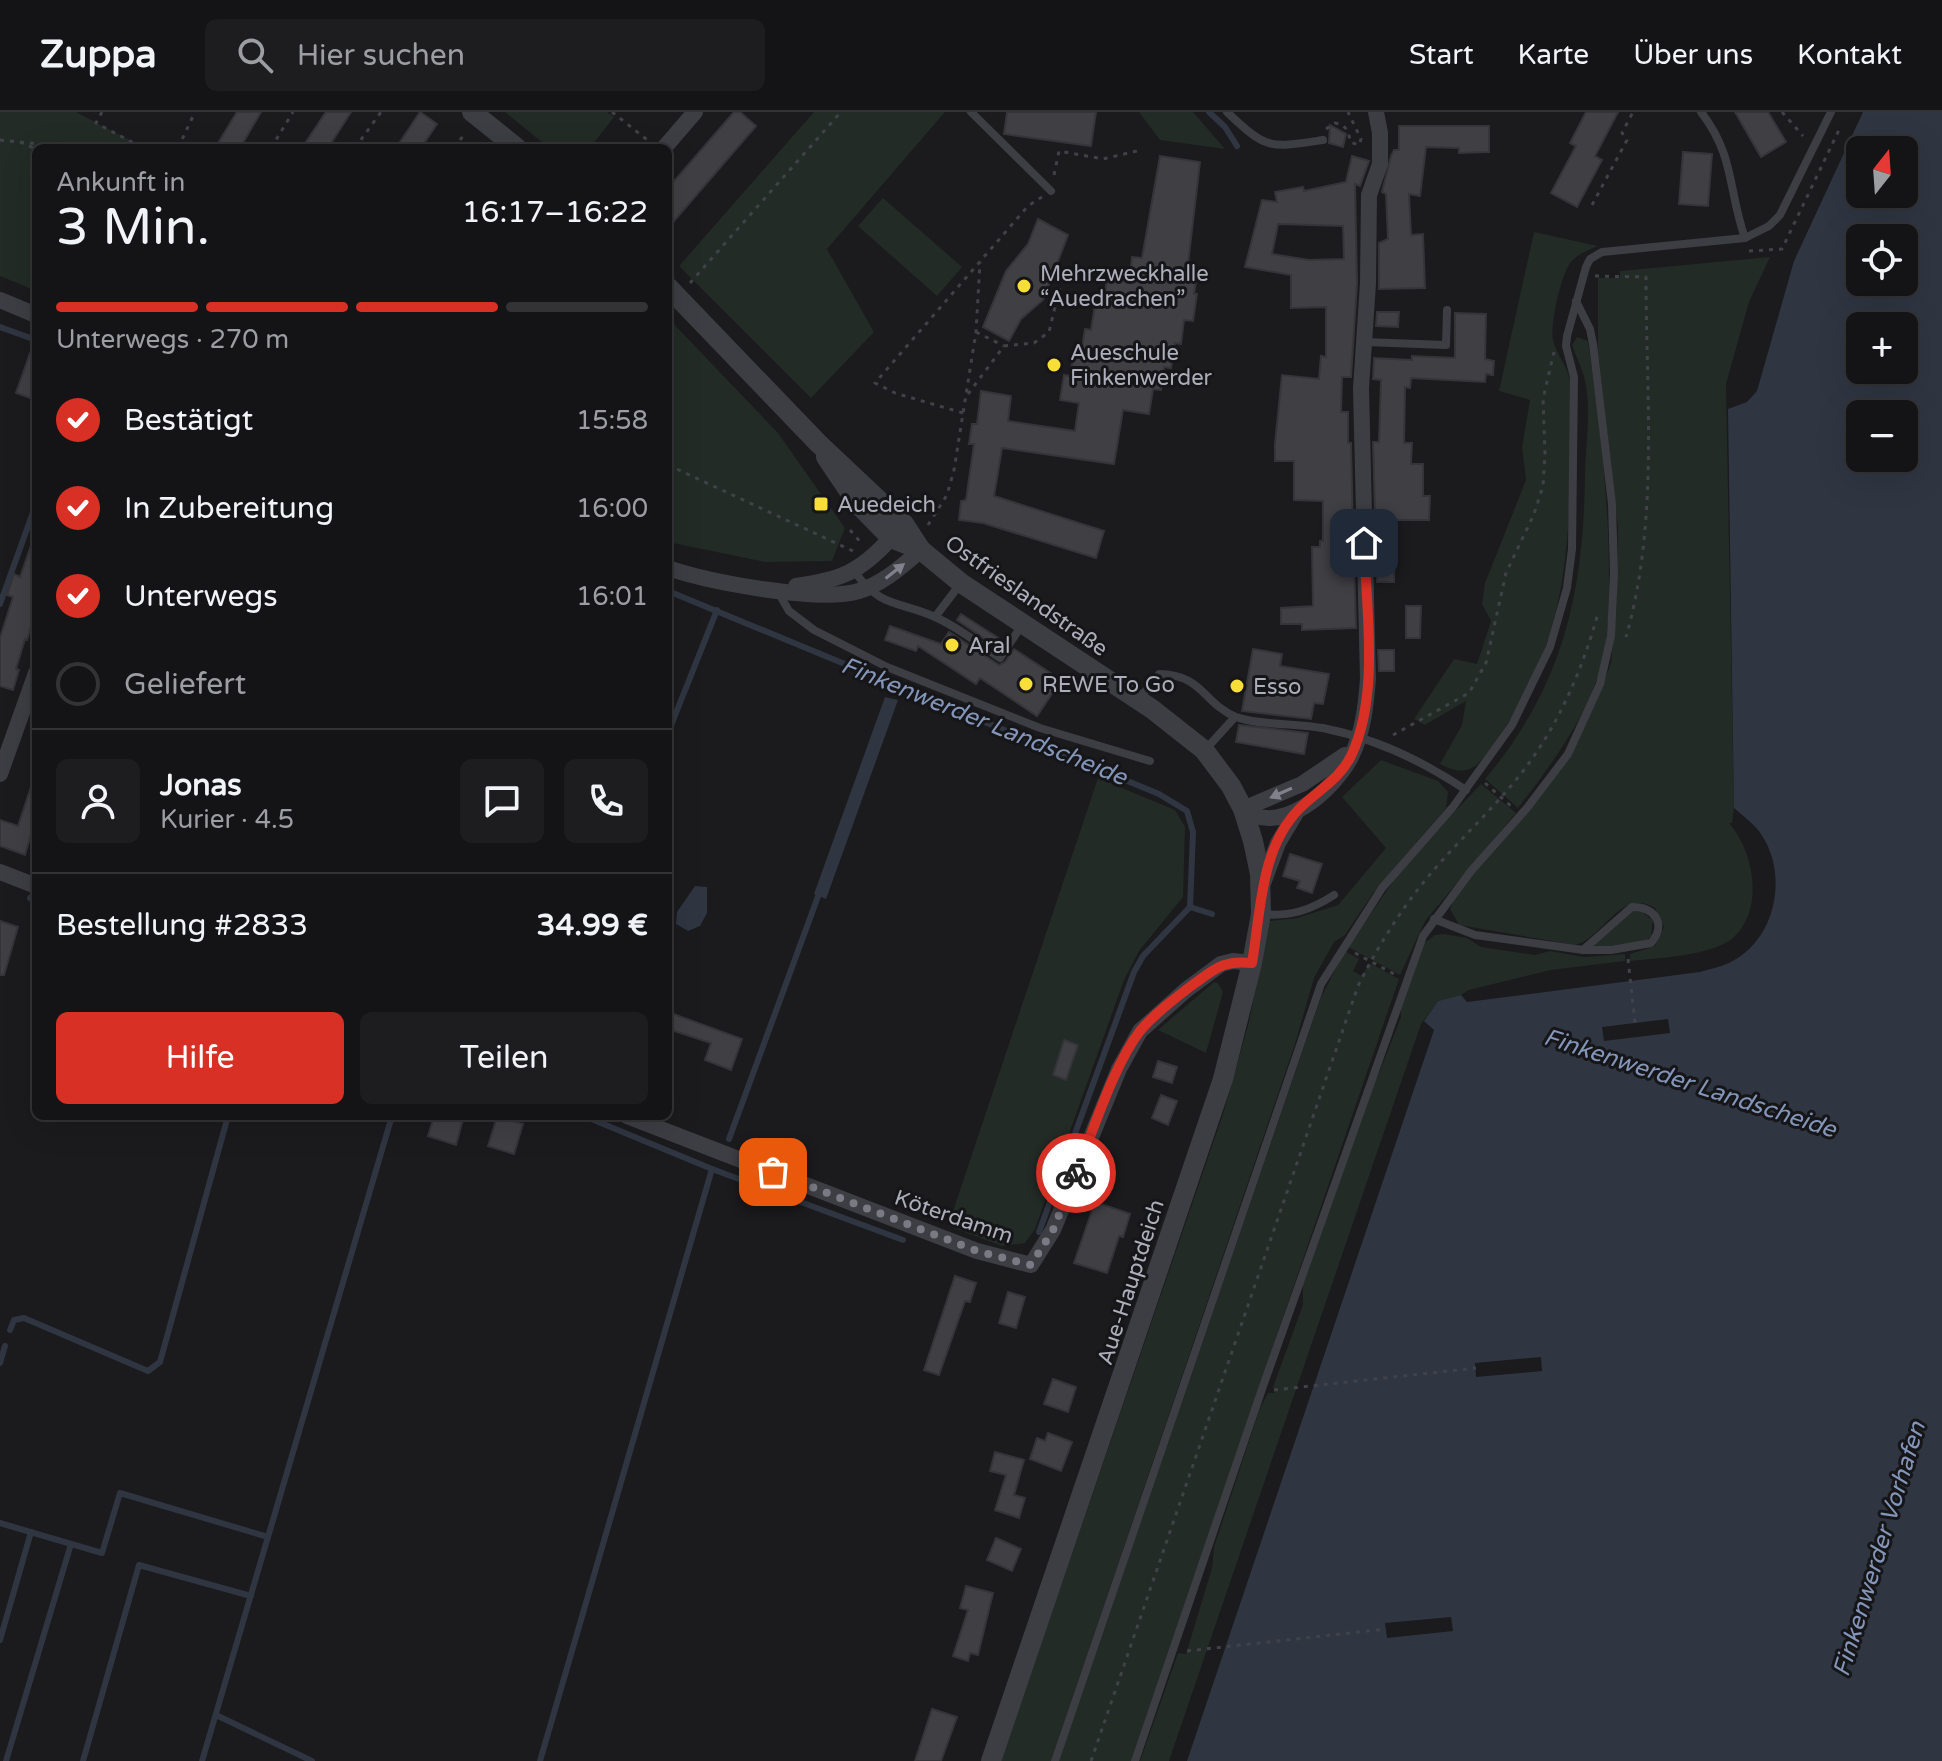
<!DOCTYPE html>
<html lang="de">
<head>
<meta charset="utf-8">
<style>
	:root { --surface:#141416; --page:#1d1d1f; --text:#f1f3f6; --muted:#9d9ea1; --line:#333335; --accent:#d93025 }
	body { margin:0; font-family:"Varela Round",sans-serif; background:var(--page); color:var(--text); height:100vh; display:flex; flex-direction:column; font-size:30px; white-space:nowrap }
	* { box-sizing:border-box; margin:0 }
	p { font-size:26px; color:var(--muted) }
	.icon { flex:none; width:44px; height:44px; fill:none; stroke:currentColor; stroke-width:2; stroke-linecap:round; stroke-linejoin:round }
	.map { position:relative; flex:1; overflow:hidden }
	.side { position:absolute; left:32px; top:32px; width:640px; height:976px; display:flex; flex-direction:column; background:var(--surface); border-radius:12px; box-shadow:0 8px 32px #0002,0 0 0 2px var(--line) }
	.side>* { flex:none }
	.needle { width:52px; rotate:17deg }
	.buttons { position:absolute; left:1846px; top:24px; display:grid; gap:16px }
	.buttons a { display:grid; place-items:center; width:72px; height:72px; border-radius:12px; background:var(--surface); box-shadow:0 8px 32px #0002,0 0 0 2px var(--line); font-size:40px }
	.pin { position:absolute; display:grid; place-items:center; width:68px; height:68px; color:#fff; margin:-34px; border-radius:16px; box-shadow:0 4px 12px #0006 }
	.courier { position:absolute; display:grid; place-items:center; width:80px; height:80px; margin:-40px; border:6px solid #d93025; border-radius:50%; background:#fff; color:#222; box-shadow:0 2px 10px #0007 }
	.overview em { font-style:normal; font-weight:600 }
	.overview div { display:flex; flex-direction:column-reverse }
	.overview { display:flex; align-items:center; justify-content:space-between; height:136px; padding:0 24px }
	h1 { font-size:52px; font-weight:600; line-height:60px }
	.bar { display:grid; grid-template-columns:repeat(4,1fr); gap:12px 8px; align-content:center; height:96px; padding:0 24px }
	.bar i { height:10px; border-radius:6px; background:var(--line) }
	.bar .selected { background:var(--accent) }
	.bar p { grid-column:span 4 }
	.line { display:flex; align-items:center; gap:20px; padding:0 24px; border-top:2px solid var(--line) }
	.line div { flex:1 }
	.round { display:grid; place-items:center; flex:none; width:84px; height:84px; border-radius:12px; background:var(--page) }
	ol { padding:0 24px; list-style:none }
	li { display:flex; align-items:center; gap:24px; height:88px }
	li p { margin-inline-start:auto }
	li .icon { padding:8px; border-radius:50%; background:var(--accent); color:#fff; stroke-width:4 }
	li:last-child { color:var(--muted) }
	li i { width:44px; height:44px; border:4px solid var(--line); border-radius:50% }
	.button { display:flex; gap:16px; margin-top:auto; padding:16px 24px }
	.button a { flex:1; height:92px; border-radius:12px; background:var(--accent); color:#fff; font-size:32px; font-weight:600; line-height:92px; text-align:center }
	.button a+a { background:var(--page); color:var(--text) }
	header { display:flex; align-items:center; gap:48px; box-sizing:border-box; height:112px; padding:0 40px; background:var(--surface); border-bottom:2px solid var(--line) }
	header strong { font-size:38px }
	nav { display:flex; gap:44px; margin-inline-start:auto; font-size:28px }
	.search { width:560px; height:72px; background:var(--page); display:flex; align-items:center; gap:20px; box-sizing:border-box; padding:0 28px; border-radius:12px; color:var(--muted); font-size:30px }
	.map>svg:first-child { display:block }
	.green { fill:#222b25 }
	.water { fill:#2f3642; fill-rule:evenodd }
	.pier { fill:#1b1a1d }
	.lines { fill:none; stroke-linecap:round; stroke-linejoin:round }
	.stream { stroke:#2f3642; stroke-width:6 }
	.building { fill:#403f44; stroke:#353439; stroke-width:2; fill-rule:evenodd }
	.path { stroke:#414249; stroke-width:3; stroke-dasharray:4 6; stroke-linecap:butt }
	.service { stroke:#3d3d44; stroke-width:8 }
	.minor { stroke:#3d3d44; stroke-width:16 }
	.tertiary { stroke:#3d3d44; stroke-width:20 }
	.oneway { fill:#80818c }
	.done { stroke:#7a7a84; stroke-width:8; stroke-dasharray:0 14.4 }
	.route { stroke:#d93025; stroke-width:10 }
	.poi-dot { fill:#f7de38; stroke:#161518; stroke-width:3 }
	.labels { text-anchor:middle; stroke-width:6; stroke-linejoin:round; paint-order:stroke }
	.poi-label { font-size:22px; fill:#adaebc; stroke:#161518; text-anchor:start }
	.street-label { font-size:22px; fill:#adaebc; stroke:#161518 }
	.water-label { font-size:24px; font-style:italic; fill:#8395b8; stroke:#161518 }
</style>
</head>
<body>
<header>
<strong>Zuppa</strong>
<div class="search"><svg class="icon" aria-label="search" viewBox="0 0 24 24"><circle cx="10" cy="10" r="6"/><path d="M15 15l6 6"/></svg>Hier suchen</div>
<nav><a>Start</a><a>Karte</a><a>Über uns</a><a>Kontakt</a></nav>
</header>
<div class="map">
<svg width="1942" height="1649" viewBox="0 0 1942 1649">
	<rect width="100%" height="100%" fill="#1b1a1d"/>
	<g class="green">
		<polygon points="0,0 76,0 145,36 36,36 36,179 0,164"/>
		<polygon points="505,0 607,0 614,5 590,36 549,36"/>
		<polygon points="814,0 945,0 827,137 874,220 811,286 679,154"/>
		<polygon points="1139,0 1193,0 1225,37 1160,28"/>
		<polygon points="883,86 962,155 937,184 858,114"/>
		<path d="M1534,120L1598,134C1588,138 1578,142 1571,150C1561,162 1550,212 1553,228C1556,242 1567,253 1570,268C1570,397 1579,516 1497,627C1480,651 1471,669 1440,652L1462,613L1466,589L1425,613L1414,607L1454,547L1477,552L1491,509L1482,492L1485,471L1526,368L1522,335L1530,288L1499,279Z"/>
		<path d="M1770,145L1749,190L1726,272L1734,696L1732,711H1729C1754,739 1765,797 1733,826C1712,844 1657,846 1630,849V842L1655,834L1664,815L1655,796C1620,775 1605,825 1575,833L1459,813L1450,797L1456,782L1551,668L1602,575L1611,551L1616,503L1618,414L1598,240V166H1620V159Z"/>
		<polygon points="668,206 778,321 845,416 832,449 765,450 668,430"/>
		<path d="M1577,225L1588,229C1599,306 1609,384 1609,462C1609,489 1609,520 1603,547C1589,603 1552,652 1518,696L1485,667C1564,573 1584,479 1585,360C1586,331 1591,296 1585,268C1582,256 1576,245 1572,233Z"/>
		<polygon points="1381,648 1438,669 1448,680 1446,696 1373,781 1345,823 1334,830 1314,866 1295,932 1051,1649 1001,1649 1223,1002 1249,910 1269,809 1297,806 1338,793 1386,736 1342,685"/>
		<polygon points="1098,666 1175,698 1185,715 1183,785 1139,839 1124,868 1035,1117 1025,1131 1002,1134 948,1114"/>
		<polygon points="1481,672 1516,701 1425,809 1400,863 1348,835 1405,752"/>
		<polygon points="1634,799 1642,800 1653,808 1651,824 1646,829 1597,836 1594,833"/>
		<polygon points="1444,822 1467,826 1481,835 1535,843 1550,839 1584,845 1625,842 1625,849 1551,858 1469,878 1461,883 1438,889 1421,912 1169,1649 1140,1649 1178,1541 1186,1542 1212,1456 1214,1435 1260,1296 1268,1281 1275,1281 1273,1275 1303,1193 1303,1171 1365,989 1379,961 1401,905 1401,887 1424,831 1435,823"/>
		<polygon points="1345,839 1359,847 1353,859 1362,864 1369,851 1399,867 1131,1649 1059,1649 1321,885"/>
		<polygon points="1214,870 1218,871 1223,880 1206,941 1158,918"/>
	</g>
	<g class="water">
		<path d="M1863,0H1942V1649H1187L1434,918L1424,909L1438,889L1461,883L1467,890L1700,860C1709,857 1720,855 1729,851C1776,829 1789,763 1761,722C1754,712 1743,704 1734,696L1728,297L1747,290L1757,279L1794,149ZM1860,38H1904V82H1860ZM1860,126H1904V170H1860ZM1860,214H1904V258H1860ZM1860,302H1904V346H1860Z"/>
		<polygon points="885,585 898,588 826,787 814,782"/>
		<polygon points="695,774 707,775 707,801 700,814 688,819 676,812 677,800"/>
	</g>
	<g class="pier">
		<polygon points="1668,907 1670,921 1604,929 1602,915"/>
		<polygon points="1541,1245 1542,1259 1476,1265 1475,1251"/>
		<polygon points="1451,1505 1453,1519 1387,1526 1385,1511"/>
	</g>
	<g class="lines">
		<g class="stream">
			<polyline points="1209,0 1225,15 1237,34"/>
			<polyline points="0,215 36,228"/>
			<polyline points="668,479 1159,682 1187,699 1193,720 1190,795 1212,802"/>
			<polyline points="0,492 36,392"/>
			<polyline points="668,621 717,498"/>
			<polyline points="30,786 36,789"/>
			<polyline points="584,1004 712,1057 903,1128"/>
			<polyline points="729,1027 820,779"/>
			<polyline points="1039,1120 1134,860 1143,844 1190,795"/>
			<polyline points="10,1218 14,1208 24,1206 148,1259 160,1250 228,1004"/>
			<polyline points="0,1251 5,1234"/>
			<polyline points="0,1411 102,1441 120,1381 268,1425"/>
			<polyline points="0,1528 31,1420"/>
			<polyline points="216,1603 312,1649"/>
			<polyline points="6,1649 71,1432"/>
			<polyline points="83,1649 139,1453 251,1484"/>
			<polyline points="202,1649 392,1004"/>
			<polyline points="540,1649 712,1057"/>
		</g>
	</g>
	<g class="building">
		<polygon points="237,0 261,0 240,36 215,36"/>
		<polygon points="326,0 351,0 328,36 302,36"/>
		<polygon points="420,0 437,12 421,36 396,36"/>
		<polygon points="734,0 740,0 756,14 668,116 668,76"/>
		<polygon points="1007,0 1096,0 1091,34 1004,22"/>
		<polygon points="1586,0 1618,0 1595,44 1602,48 1577,95 1551,81 1576,34 1570,31"/>
		<polygon points="1735,0 1768,0 1786,30 1761,45"/>
		<polygon points="1330,13 1346,22 1343,35 1329,31"/>
		<polygon points="1399,14 1489,14 1489,40 1459,41 1459,36 1426,35 1420,84 1409,82 1411,123 1423,122 1425,176 1379,177 1379,131 1388,127 1386,82 1382,80 1391,44 1394,38 1399,38"/>
		<polygon points="1683,40 1712,42 1708,94 1679,92"/>
		<polygon points="1160,44 1200,50 1186,169 1196,170 1194,182 1197,182 1193,209 1184,208 1181,232 1175,231 1171,256 1164,255 1161,278 1153,277 1149,302 1123,298 1114,352 1002,336 994,384 1104,419 1096,446 983,411 959,408 961,389 966,388 974,332 969,332 972,312 977,312 981,279 1011,284 1008,309 1075,319 1079,291 1060,288 1064,263 1070,264 1074,241 1081,242 1085,217 1091,218 1095,193 1103,194 1108,161 1130,164 1132,145 1142,146"/>
		<path d="M1352,44L1369,49L1360,74L1355,72L1357,171L1351,265H1342L1341,300H1348V331H1351L1353,420L1343,421L1342,450H1354L1356,516L1302,518V512H1281V496L1313,494L1312,435H1320V429H1323V389L1294,388V349H1275V332L1282,263L1319,267L1321,244L1326,245V195L1291,196V163L1245,155L1262,88L1277,90L1275,80L1303,75L1304,79L1346,70ZM1278,112L1343,114L1344,147L1309,148L1272,142Z"/>
		<polygon points="1038,107 1068,123 1043,188 1021,207 1009,229 983,215 1006,159 1028,132"/>
		<polygon points="1377,200 1399,200 1398,215 1376,214"/>
		<polygon points="1455,201 1486,202 1485,247 1494,249 1493,263 1486,262 1485,270 1411,266 1410,276 1405,275 1404,331 1412,331 1411,352 1423,352 1423,384 1430,384 1429,408 1395,408 1394,470 1377,470 1373,330 1379,330 1381,268 1373,267 1374,246 1412,248 1412,244 1455,246"/>
		<polygon points="34,230 36,230 36,288 16,281"/>
		<polygon points="34,425 36,516 31,514 27,528 25,527 16,557 19,558 13,578 0,574 0,526 13,485 7,483 14,462 20,465"/>
		<polygon points="1406,494 1421,494 1420,526 1406,526"/>
		<polygon points="961,502 1003,529 998,536 957,508"/>
		<polygon points="890,514 941,532 949,520 999,553 1005,550 1014,537 1061,568 1037,604 980,566 976,572 918,534 916,539 885,528"/>
		<polygon points="1253,537 1282,542 1280,554 1329,562 1323,592 1314,591 1311,607 1242,599"/>
		<polygon points="1378,538 1394,538 1394,559 1379,559"/>
		<polygon points="1239,613 1308,621 1304,642 1236,630"/>
		<polygon points="33,669 36,669 36,705 25,743 0,734 0,708 18,714"/>
		<polygon points="1290,742 1322,752 1312,781 1297,776 1300,769 1283,764"/>
		<polygon points="0,809 18,815 4,863 0,863"/>
		<polygon points="668,900 742,927 731,958 705,948 711,931 668,917"/>
		<polygon points="1064,928 1078,933 1066,968 1053,963"/>
		<polygon points="1158,949 1177,955 1172,971 1153,965"/>
		<polygon points="1161,983 1177,989 1168,1013 1152,1006"/>
		<polygon points="434,1004 464,1004 456,1033 428,1024"/>
		<polygon points="497,1005 523,1012 514,1042 488,1034"/>
		<polygon points="1095,1090 1130,1102 1123,1125 1119,1124 1107,1161 1074,1151"/>
		<polygon points="955,1164 976,1171 970,1190 965,1189 939,1263 924,1258"/>
		<polygon points="1008,1180 1025,1185 1016,1216 999,1211"/>
		<polygon points="1053,1267 1076,1275 1068,1300 1044,1292"/>
		<polygon points="1048,1321 1072,1330 1061,1359 1030,1347 1037,1326 1045,1329"/>
		<polygon points="995,1340 1024,1348 1014,1383 1025,1386 1019,1406 995,1398 1006,1363 990,1359"/>
		<polygon points="996,1426 1021,1437 1012,1459 987,1448"/>
		<polygon points="966,1474 993,1481 978,1543 970,1541 968,1549 953,1544 968,1498 960,1496"/>
		<polygon points="932,1597 957,1605 941,1649 915,1649"/>
	</g>
	<g class="lines">
		<g class="path">
			<polyline points="102,0 96,11 143,36"/>
			<polyline points="612,0 650,30"/>
			<polyline points="1782,0 1803,24"/>
			<path d="M1326,17L1335,11C1346,13 1349,19 1350,30L1359,33L1361,27L1348,0"/>
			<polyline points="0,28 20,30 36,37"/>
			<polyline points="20,30 76,36"/>
			<polyline points="178,36 195,0"/>
			<polyline points="271,36 293,0"/>
			<polyline points="355,36 381,0"/>
			<polyline points="454,36 466,20"/>
			<polyline points="1054,63 1059,39 1103,47 1141,38"/>
			<polyline points="1592,93 1627,28 1622,21 1633,0"/>
			<polyline points="1749,139 1782,137 1839,18"/>
			<path d="M1595,164L1646,165C1646,283 1659,410 1626,525"/>
			<polyline points="690,171 841,0"/>
			<polyline points="976,220 1004,234"/>
			<polyline points="968,282 1004,234 1034,231 1049,220 1061,170"/>
			<polyline points="963,301 895,281 875,271 1028,94 1042,85"/>
			<polyline points="668,353 853,439"/>
			<polyline points="928,413 947,383 954,358 976,220 980,150"/>
			<polyline points="850,418 862,432"/>
			<polyline points="1393,623 1469,581 1486,551 1506,461 1534,402 1543,374 1545,342 1543,287 1554,240"/>
			<polyline points="1485,671 1512,695"/>
			<polyline points="1355,841 1394,862"/>
			<polyline points="1628,847 1635,911"/>
			<polyline points="1274,1278 1476,1256"/>
			<polyline points="1187,1539 1386,1517"/>
			<path d="M1091,1649L1358,874C1380,830 1406,789 1439,752C1469,718 1503,687 1529,651C1561,607 1584,553 1598,501"/>
		</g>
		<g class="service">
			<polyline points="971,0 1051,79"/>
			<path d="M1227,0C1267,38 1269,36 1323,28"/>
			<path d="M1701,0C1735,44 1728,78 1745,126"/>
			<polyline points="1364,230 1446,233 1447,198"/>
			<path d="M855,460C880,496 899,489 935,505C958,515 979,532 1000,546L1022,513"/>
			<polyline points="778,480 789,499 814,518 887,555 1040,616 1150,649"/>
			<polyline points="935,505 961,471"/>
			<path d="M1140,586L1159,562C1202,562 1205,593 1236,605C1262,614 1300,611 1327,617C1377,627 1424,650 1466,678"/>
			<polyline points="1205,638 1235,605"/>
			<path d="M1262,802C1290,805 1311,798 1334,783"/>
			<path d="M1434,807L1475,823L1583,838H1611L1651,831C1667,812 1655,795 1632,795L1583,838"/>
			<polyline points="1055,1649 1321,872 1382,776 1453,695 1512,613 1550,535 1567,476 1572,437 1574,265 1566,234 1567,224 1586,155 1590,147 1602,140 1745,126 1769,114 1780,103 1831,0"/>
			<polyline points="1135,1649 1262,1277 1423,824 1471,759 1527,696 1568,642 1600,572 1611,524 1614,461 1612,392 1593,232 1590,217 1576,189"/>
		</g>
		<g class="minor">
			<polyline points="664,36 695,0"/>
			<polyline points="0,188 36,203"/>
			<path d="M668,456C709,470 819,491 859,479C884,471 902,454 921,438"/>
			<path d="M796,474C841,468 860,460 891,426"/>
			<polyline points="0,662 36,561"/>
			<path d="M1243,697C1280,726 1333,679 1351,645C1363,621 1366,593 1368,567L1361,276L1368,171L1369,83L1380,52V21L1376,0"/>
			<polyline points="1243,697 1302,672 1345,643"/>
			<polyline points="0,760 36,774"/>
			<polyline points="1262,774 1278,731 1296,701"/>
			<polyline points="627,1004 977,1139 1031,1153 1053,1118 1119,957 1140,919 1186,878 1221,852 1233,849 1252,851"/>
		</g>
		<g class="tertiary">
			<polyline points="472,0 517,36"/>
			<polyline points="668,175 818,331 904,412 921,438 961,471 1152,597 1204,638 1231,674 1243,697 1253,729 1260,762 1261,802 1252,851 1223,967 991,1649"/>
			<polyline points="826,345 857,391 891,426 921,438"/>
		</g>
	</g>
	<defs><path id="oneway-solid" d="M-6-.8H1V-3.2L6.5 0L1 3.2V.8H-6Z" transform="scale(2)"/></defs>
	<g class="oneway">
		<use href="#oneway-solid" transform="translate(895 459) rotate(-38)"/>
		<use href="#oneway-solid" transform="translate(1281 681) rotate(156)"/>
	</g>
	<g class="lines">
		<polyline class="done" points="773,1060 977,1139 1031,1153 1053,1118 1076,1061"/>
		<path class="route" d="M1076,1061C1093,1020 1113,954 1140,919C1153,903 1174,887 1191,874C1215,857 1222,848 1252,851C1261,799 1260,736 1300,696C1318,678 1339,668 1351,644C1380,584 1366,496 1364,431"/>
	</g>
	<g class="poi-dot">
		<circle cx="1024" cy="174" r="8"/>
		<circle cx="1054" cy="253" r="8"/>
		<rect x="813" y="384" width="16" height="16" rx="4"/>
		<circle cx="952" cy="533" r="8"/>
		<circle cx="1026" cy="572" r="8"/>
		<circle cx="1237" cy="574" r="8"/>
	</g>
	<g class="labels">
		<g class="poi-label">
			<text x="1040" y="169">Mehrzweckhalle<tspan x="1040" dy="25">“Auedrachen”</tspan></text>
			<text x="1070" y="248">Aueschule<tspan x="1070" dy="25">Finkenwerder</tspan></text>
			<text x="837" y="400">Auedeich</text>
			<text x="968" y="541">Aral</text>
			<text x="1042" y="580">REWE To Go</text>
			<text x="1253" y="582">Esso</text>
		</g>
		<g class="street-label">
			<text transform="translate(1027 483) rotate(35)" y="8">Ostfrieslandstraße</text>
			<text transform="translate(954 1104) rotate(19)" y="8">Köterdamm</text>
			<text transform="translate(1130 1170) rotate(-72)" y="8">Aue-Hauptdeich</text>
		</g>
		<g class="water-label">
			<text transform="translate(984 609) rotate(22)" y="8">Finkenwerder Landscheide</text>
			<text transform="translate(1690 971) rotate(18)" y="8">Finkenwerder Landscheide</text>
			<text transform="translate(1879 1437) rotate(-73)" y="8">Finkenwerder Vorhafen</text>
		</g>
	</g>
</svg>
<div class="buttons">
<a><svg class="needle" viewBox="-14 -14 28 28"><path d="M0-13l5 13h-10z" fill="#e53935"/><path d="M0 13l5-13h-10z" fill="#9d9ea1"/></svg></a>
<a><svg class="icon" aria-label="locate" viewBox="0 0 24 24"><circle cx="12" cy="12" r="6"/><path d="M12 2v4M12 18v4M2 12h4M18 12h4"/></svg></a>
<a>+</a>
<a>−</a>
</div>
<div class="pin" style="left:773px;top:1060px;background:#ea580c"><svg class="icon" aria-label="bag" viewBox="0 0 24 24"><path d="M5 8h14l-1 12H6zM9 8a3 3 0 0 1 6 0"/></svg></div>
<div class="pin" style="left:1364px;top:431px;background:#1f2937"><svg class="icon" aria-label="home" viewBox="0 0 24 24"><path d="M3 11l9-7 9 7M6 9v11h12V9"/></svg></div>
<div class="courier" style="left:1076px;top:1061px"><svg class="icon" aria-label="bike" viewBox="0 0 24 24"><circle cx="6" cy="16" r="4"/><circle cx="18" cy="16" r="4"/><path d="M6 16l4-8h5l3 8M10 8l3 8H6M13 5h3"/></svg></div>
<section class="side">
<div class="overview"><div><h1>3 Min.</h1><p>Ankunft in</p></div><em>16:17–16:22</em></div>
<div class="bar"><i class="selected"></i><i class="selected"></i><i class="selected"></i><i></i><p>Unterwegs · 270 m</p></div>
<ol>
<li><svg class="icon" aria-label="check" viewBox="0 0 24 24"><path d="M5 12l5 5 9-10"/></svg>Bestätigt<p>15:58</p></li>
<li><svg class="icon" aria-label="check" viewBox="0 0 24 24"><path d="M5 12l5 5 9-10"/></svg>In Zubereitung<p>16:00</p></li>
<li><svg class="icon" aria-label="check" viewBox="0 0 24 24"><path d="M5 12l5 5 9-10"/></svg>Unterwegs<p>16:01</p></li>
<li><i></i>Geliefert</li>
</ol>
<div class="line" style="height:144px"><a class="round"><svg class="icon" aria-label="person" viewBox="0 0 24 24"><circle cx="12" cy="8" r="4"/><path d="M4 21q1-7 8-7t8 7"/></svg></a><div><b>Jonas</b><p>Kurier · 4.5</p></div><a class="round"><svg class="icon" aria-label="chat" viewBox="0 0 24 24"><path d="M4 5h16v11H9l-5 4z"/></svg></a><a class="round"><svg class="icon" aria-label="phone" viewBox="0 0 24 24"><path d="M5 4h4l2 5-3 2q2 4 5 5l2-3 5 2v4C11 20 4 13 5 4z"/></svg></a></div>
<div class="line" style="height:104px"><div>Bestellung #2833</div><b>34.99 €</b></div>
<div class="button"><a>Hilfe</a><a>Teilen</a></div>
</section>
</div>
</body>
</html>
